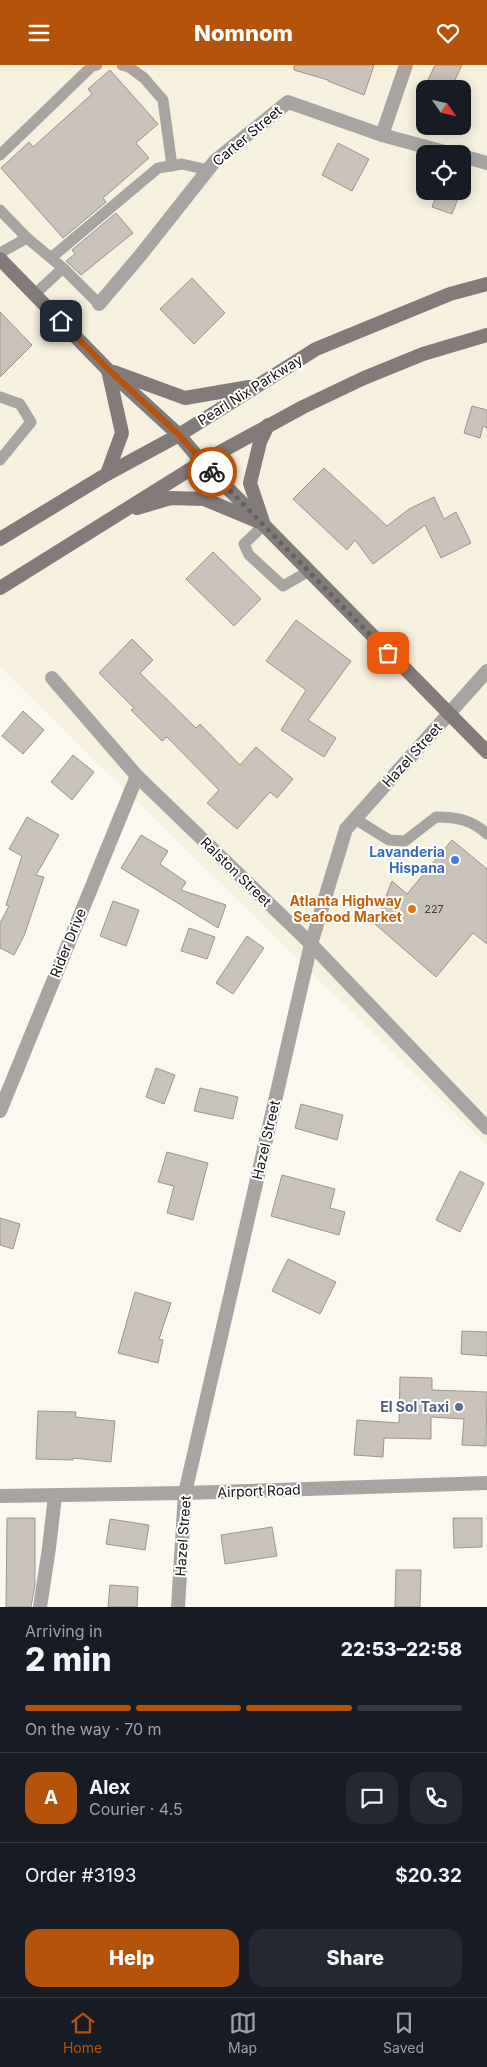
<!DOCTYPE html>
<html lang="en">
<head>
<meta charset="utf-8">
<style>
	:root { --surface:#171b24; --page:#242831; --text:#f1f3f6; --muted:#9ea1a6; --line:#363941; --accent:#b45309 }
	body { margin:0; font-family:Inter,sans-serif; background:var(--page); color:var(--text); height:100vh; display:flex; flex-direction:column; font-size:19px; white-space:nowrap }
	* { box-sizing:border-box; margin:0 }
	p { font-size:16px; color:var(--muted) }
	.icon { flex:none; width:28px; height:28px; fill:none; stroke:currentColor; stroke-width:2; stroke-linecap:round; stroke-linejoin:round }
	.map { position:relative; height:1542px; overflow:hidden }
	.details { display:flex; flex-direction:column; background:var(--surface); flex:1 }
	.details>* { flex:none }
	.needle { width:32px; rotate:124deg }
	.tools { position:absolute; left:416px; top:15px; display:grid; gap:10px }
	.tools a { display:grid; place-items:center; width:55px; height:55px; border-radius:10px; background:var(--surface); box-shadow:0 2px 12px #0003; font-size:25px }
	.pin { position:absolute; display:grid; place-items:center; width:42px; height:42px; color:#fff; margin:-21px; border-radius:10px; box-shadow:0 2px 8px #0006 }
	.courier { position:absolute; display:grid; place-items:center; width:50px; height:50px; margin:-25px; border:4px solid #b45309; border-radius:50%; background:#fff; color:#222; box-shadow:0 1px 6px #0007 }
	.overview em { font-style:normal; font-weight:800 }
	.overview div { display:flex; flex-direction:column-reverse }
	.overview { display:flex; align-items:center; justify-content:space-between; height:85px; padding:0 25px }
	h1 { font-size:32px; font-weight:800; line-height:38px }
	.bar { display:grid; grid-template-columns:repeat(4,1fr); gap:8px 5px; align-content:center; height:60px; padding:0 25px }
	.bar i { height:6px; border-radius:4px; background:var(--line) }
	.bar .on { background:var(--accent) }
	.bar p { grid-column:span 4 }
	.line { display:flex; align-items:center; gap:12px; padding:0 25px; border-top:1px solid var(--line) }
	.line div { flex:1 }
	.round { display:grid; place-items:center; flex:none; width:52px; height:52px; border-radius:15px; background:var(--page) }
	.action { display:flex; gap:10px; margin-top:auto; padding:10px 25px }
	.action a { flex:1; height:58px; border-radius:15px; background:var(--accent); color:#fff; font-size:20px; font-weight:800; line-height:58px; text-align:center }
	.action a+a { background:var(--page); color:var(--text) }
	header { display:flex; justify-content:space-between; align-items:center; height:65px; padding:0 25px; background:var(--accent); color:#fff; font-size:22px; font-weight:800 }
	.tabs { display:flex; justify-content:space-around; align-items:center; height:70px; border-top:1px solid var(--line); background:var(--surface); font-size:14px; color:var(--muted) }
	.tabs a { display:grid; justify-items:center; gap:2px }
	.tabs .on { color:var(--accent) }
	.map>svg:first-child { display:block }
	.built { fill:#f6f0df; fill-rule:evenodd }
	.building { fill:#c9c2bb; stroke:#9c968f }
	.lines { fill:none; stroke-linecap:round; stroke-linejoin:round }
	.service { stroke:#a8a4a2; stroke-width:11 }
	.minor { stroke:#a8a4a2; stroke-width:14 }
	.secondary { stroke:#827b79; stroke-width:14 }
	.done { stroke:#64625d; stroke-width:5; stroke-dasharray:0 9 }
	.route { stroke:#b45309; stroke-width:6 }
	.shop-dot { fill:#3f7fe0; stroke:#fff; stroke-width:2 }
	.food-dot { fill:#e8710a; stroke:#fff; stroke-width:2 }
	.service-dot { fill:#5c6f8a; stroke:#fff; stroke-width:2 }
	.labels { text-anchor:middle; stroke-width:4; stroke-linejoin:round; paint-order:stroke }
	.number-label { font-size:11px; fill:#403e3a }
	.street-label { font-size:14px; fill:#13120f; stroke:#fff }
	.shop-label { font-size:14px; font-weight:bold; fill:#366cbe; stroke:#fff; text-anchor:end }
	.food-label { font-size:14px; font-weight:bold; fill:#c56008; stroke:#fff; text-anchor:end }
	.service-label { font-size:14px; font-weight:bold; fill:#4e5e75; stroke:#fff; text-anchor:end }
</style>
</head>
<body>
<header><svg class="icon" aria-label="menu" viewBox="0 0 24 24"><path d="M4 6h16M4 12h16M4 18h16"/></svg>Nomnom<svg class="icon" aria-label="heart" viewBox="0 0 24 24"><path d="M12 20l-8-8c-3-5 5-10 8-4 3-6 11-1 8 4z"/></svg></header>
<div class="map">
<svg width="487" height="1542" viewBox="0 0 487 1542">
	<rect width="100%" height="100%" fill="#fbf8ef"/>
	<path class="built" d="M0,0H487V1080L0,602ZM425,24H462V61H425ZM425,89H462V126H425Z"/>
	<g class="building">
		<polygon points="294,0 374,0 364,30 328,16 328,15 294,5"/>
		<polygon points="435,0 462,0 451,24 424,24"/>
		<polygon points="110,5 158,59 136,78 149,93 103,133 106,137 63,173 1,103 29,77 33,82 92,29 88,24"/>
		<polygon points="338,78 369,94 352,126 322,110"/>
		<polygon points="438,126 461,126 452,149 432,142"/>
		<polygon points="116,148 133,168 81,210 66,196 75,189 72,185"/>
		<polygon points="192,213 225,248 194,279 160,244"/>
		<polygon points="0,247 32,280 0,312"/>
		<polygon points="472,341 487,345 487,363 483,361 480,373 464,368"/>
		<polygon points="324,403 387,461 409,444 434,432 444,454 456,447 471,478 441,493 425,460 373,499 355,475 347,485 293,434"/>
		<polygon points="213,487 261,534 234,561 186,514"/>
		<polygon points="296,555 351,596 308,655 336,673 324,692 281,665 306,625 266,596"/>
		<polygon points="132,574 153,595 140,608 196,663 200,659 240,700 256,682 293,714 277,733 270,727 237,764 207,738 219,725 167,672 162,676 131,645 134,643 99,608"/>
		<polygon points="23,646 44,665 23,689 2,671"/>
		<polygon points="73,690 94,707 72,735 51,717"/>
		<polygon points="27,752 59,770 36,810 44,812 24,871 14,890 0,883 0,858 9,841 6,840 22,791 9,784"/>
		<polygon points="141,770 168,786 160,799 186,817 181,825 226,840 218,863 121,803"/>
		<polygon points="452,775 487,804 487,879 473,868 436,912 375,859 392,816 407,829"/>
		<polygon points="113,836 139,845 126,881 100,871"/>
		<polygon points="189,863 215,872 207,894 181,886"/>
		<polygon points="247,871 264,883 233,929 216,918"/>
		<polygon points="156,1003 175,1010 164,1039 146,1032"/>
		<polygon points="200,1023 238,1032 233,1054 194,1046"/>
		<polygon points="301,1039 343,1050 337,1075 295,1063"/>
		<polygon points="167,1087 208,1098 193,1155 167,1148 174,1121 158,1117"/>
		<polygon points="460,1106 484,1118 460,1167 436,1155"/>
		<polygon points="282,1110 335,1124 330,1143 345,1147 339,1170 271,1151"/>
		<polygon points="0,1153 20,1159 13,1184 0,1180"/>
		<polygon points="288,1194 336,1217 320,1249 272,1226"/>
		<polygon points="135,1227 171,1238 159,1274 163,1275 158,1298 118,1288"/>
		<polygon points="462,1266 487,1267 487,1291 461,1289"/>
		<polygon points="400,1312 432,1313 432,1325 487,1327 486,1381 462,1380 464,1354 431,1352 431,1374 384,1373 383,1392 354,1390 357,1355 399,1358"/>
		<polygon points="38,1346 76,1347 75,1352 115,1356 111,1397 73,1393 73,1395 36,1394"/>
		<polygon points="7,1453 35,1453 35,1520 31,1542 6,1542"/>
		<polygon points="453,1453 482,1453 482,1482 454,1483"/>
		<polygon points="110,1454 149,1460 145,1485 106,1479"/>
		<polygon points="272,1462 277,1491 225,1499 221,1470"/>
		<polygon points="396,1505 421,1505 420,1542 395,1542"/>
		<polygon points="110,1520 138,1522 137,1542 108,1542"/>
	</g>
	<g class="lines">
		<g class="service">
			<polyline points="122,0 129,2 144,13 163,35 172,101"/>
			<polyline points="0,90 92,1 97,0"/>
			<polyline points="0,145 27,173 63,203 99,239"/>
			<polyline points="0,188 27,173"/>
			<polyline points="52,192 158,103 182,99 208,105"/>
			<polyline points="35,229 63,203"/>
			<polyline points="0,332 20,339 31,357 0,395"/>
			<polyline points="264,460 244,479 249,490 283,521 309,506"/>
			<path d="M355,754L389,775L405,776L436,752C457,752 472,755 487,769"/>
		</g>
		<g class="minor">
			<polyline points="382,70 406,0"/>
			<polyline points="462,91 487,98"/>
			<polyline points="99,239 139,192 215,96 288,37 382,70 452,89"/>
			<polyline points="52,613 137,711 311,879 487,1063"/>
			<polyline points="0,1046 137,711"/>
			<polyline points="0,1431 185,1428 487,1418"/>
			<polyline points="40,1542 49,1483 55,1431"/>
			<polyline points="178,1542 185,1428 311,879 346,764 487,606"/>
		</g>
		<g class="secondary">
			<polyline points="0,194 108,305 179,370 202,397 487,687"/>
			<polyline points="114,307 185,333 249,322"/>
			<polyline points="107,409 122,368 108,305"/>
			<polyline points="137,443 171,433 204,434 257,456"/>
			<polyline points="263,457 250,418 260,377 268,360"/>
			<polyline points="0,474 107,409 179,370 316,284 450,229 487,219"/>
			<polyline points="0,523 202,397 303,342 364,313 423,289 487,270"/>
		</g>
	</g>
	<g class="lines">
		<polyline class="done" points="212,407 388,588"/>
		<polyline class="route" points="61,256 108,304 179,370 212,407"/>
	</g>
	<circle class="shop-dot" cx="455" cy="795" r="5"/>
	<circle class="food-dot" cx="412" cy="844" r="5"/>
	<circle class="service-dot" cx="459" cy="1342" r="5"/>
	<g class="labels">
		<g class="number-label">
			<text x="434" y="848">227</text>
		</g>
		<g class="street-label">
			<text transform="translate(247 71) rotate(-40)" y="5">Carter Street</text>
			<text transform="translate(250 325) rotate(-32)" y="5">Pearl Nix Parkway</text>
			<text transform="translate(412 690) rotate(-48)" y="5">Hazel Street</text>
			<text transform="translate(236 807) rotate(44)" y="5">Ralston Street</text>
			<text transform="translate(68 878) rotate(-68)" y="5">Rider Drive</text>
			<text transform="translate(266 1075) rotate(-77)" y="5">Hazel Street</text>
			<text transform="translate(259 1426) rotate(-2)" y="5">Airport Road</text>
			<text transform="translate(183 1471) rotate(-86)" y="5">Hazel Street</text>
		</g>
		<g class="shop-label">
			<text x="445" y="792">Lavanderia<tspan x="445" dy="16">Hispana</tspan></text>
		</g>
		<g class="food-label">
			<text x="402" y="841">Atlanta Highway<tspan x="402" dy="16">Seafood Market</tspan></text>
		</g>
		<g class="service-label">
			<text x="449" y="1347">El Sol Taxi</text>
		</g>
	</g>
</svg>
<div class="tools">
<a><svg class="needle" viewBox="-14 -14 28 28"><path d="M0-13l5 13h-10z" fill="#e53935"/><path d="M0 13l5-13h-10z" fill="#9ea1a6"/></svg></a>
<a><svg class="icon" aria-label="locate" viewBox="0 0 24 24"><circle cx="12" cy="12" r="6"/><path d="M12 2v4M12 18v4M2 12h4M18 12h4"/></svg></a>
</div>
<div class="pin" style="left:388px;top:588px;background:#ea580c"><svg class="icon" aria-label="bag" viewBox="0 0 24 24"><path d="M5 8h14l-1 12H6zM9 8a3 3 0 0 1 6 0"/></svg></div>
<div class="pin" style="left:61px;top:256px;background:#1f2937"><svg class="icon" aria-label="home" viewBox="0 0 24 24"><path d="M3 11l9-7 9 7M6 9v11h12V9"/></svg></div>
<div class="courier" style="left:212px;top:407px"><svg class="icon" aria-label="bike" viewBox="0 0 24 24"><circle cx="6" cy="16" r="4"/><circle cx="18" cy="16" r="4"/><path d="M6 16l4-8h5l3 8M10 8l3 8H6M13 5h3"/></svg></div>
</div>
<section class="details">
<div class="overview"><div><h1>2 min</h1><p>Arriving in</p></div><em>22:53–22:58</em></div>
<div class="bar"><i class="on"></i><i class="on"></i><i class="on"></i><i></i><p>On the way · 70 m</p></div>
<div class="line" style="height:90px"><b class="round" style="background:var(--accent);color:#fff">A</b><div><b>Alex</b><p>Courier · 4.5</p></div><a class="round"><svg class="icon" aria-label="chat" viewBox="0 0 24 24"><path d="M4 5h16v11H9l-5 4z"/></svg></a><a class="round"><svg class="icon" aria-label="phone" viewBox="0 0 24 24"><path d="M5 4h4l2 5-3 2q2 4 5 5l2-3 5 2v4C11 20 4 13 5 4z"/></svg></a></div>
<div class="line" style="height:65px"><div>Order #3193</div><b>$20.32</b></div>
<div class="action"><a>Help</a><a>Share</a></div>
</section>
<nav class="tabs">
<a class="on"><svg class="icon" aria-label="home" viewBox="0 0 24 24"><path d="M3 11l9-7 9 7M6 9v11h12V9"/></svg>Home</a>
<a><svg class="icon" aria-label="map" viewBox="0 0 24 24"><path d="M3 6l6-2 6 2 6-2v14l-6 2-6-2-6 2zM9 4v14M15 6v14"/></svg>Map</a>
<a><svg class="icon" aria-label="saved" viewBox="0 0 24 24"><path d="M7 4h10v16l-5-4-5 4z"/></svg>Saved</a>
</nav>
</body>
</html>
